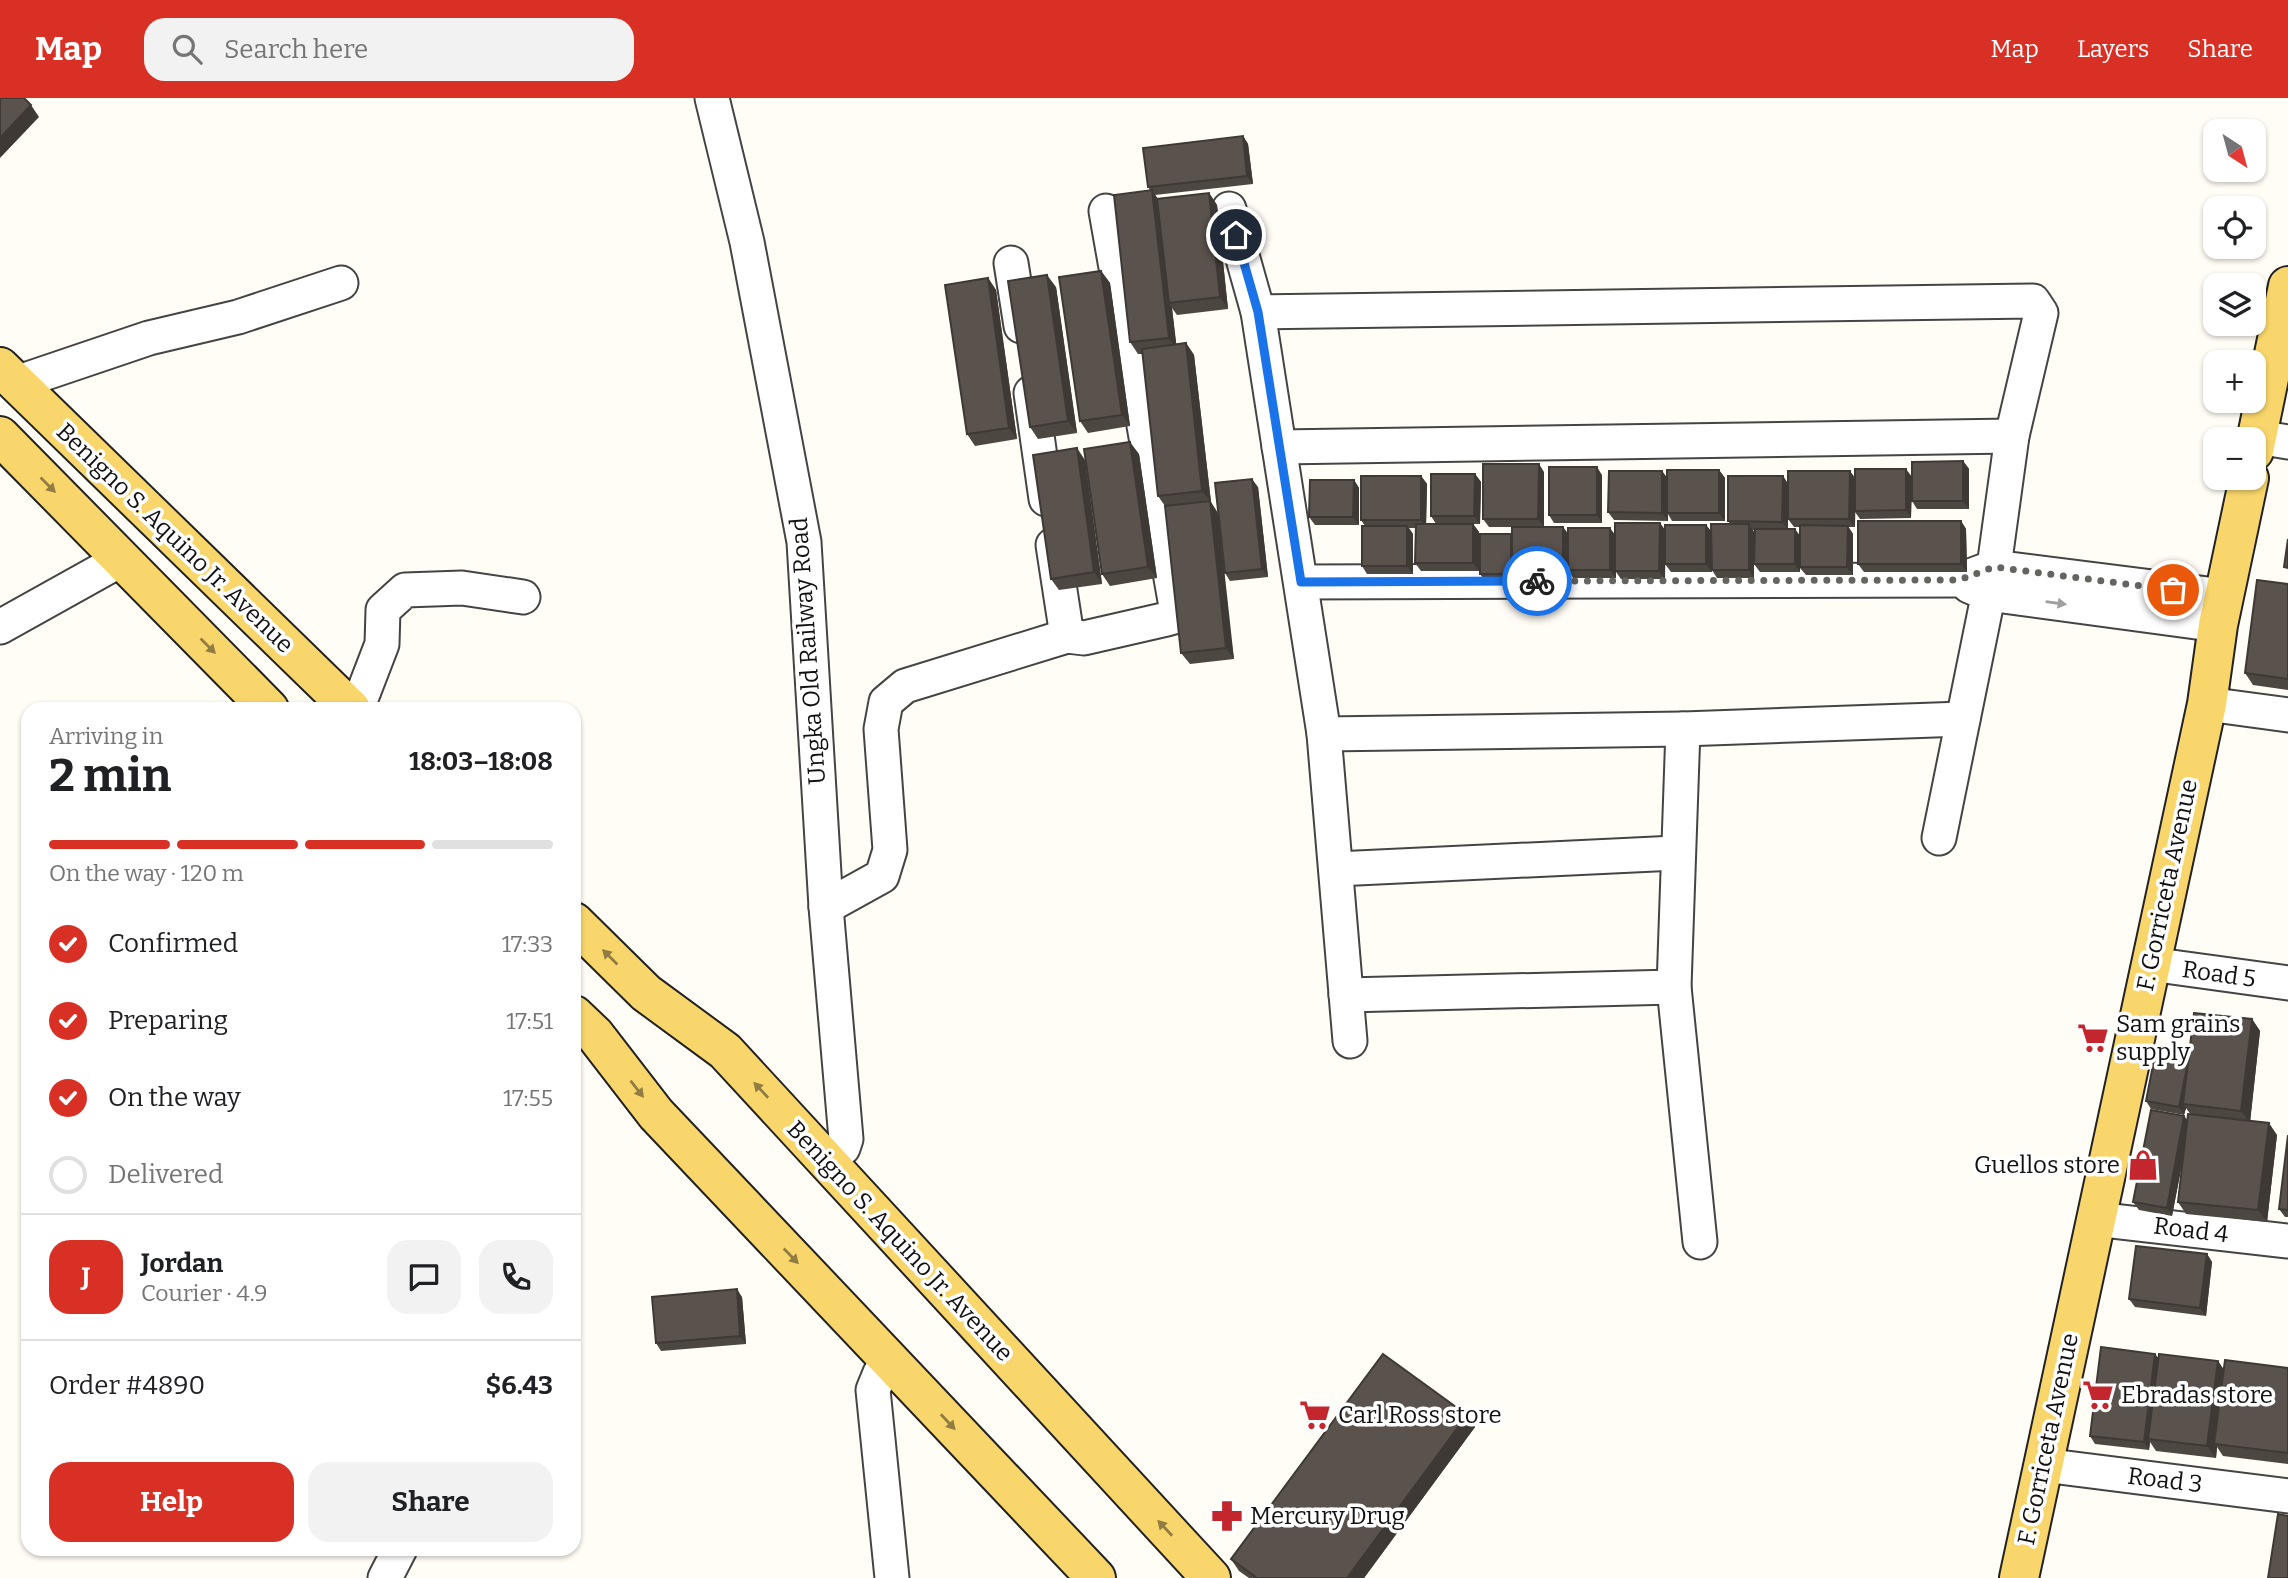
<!DOCTYPE html>
<html lang="en">
<head>
<meta charset="utf-8">
<style>
	:root { --surface:#fff; --page:#f2f2f2; --text:#202124; --muted:#757577; --line:#e0e0e0; --accent:#d93025 }
	body { margin:0; font-family:Bitter,serif; background:var(--page); color:var(--text); height:100vh; display:flex; flex-direction:column; font-size:26px; white-space:nowrap }
	* { box-sizing:border-box; margin:0 }
	p { font-size:23px; color:var(--muted) }
	.icon { flex:none; width:38px; height:38px; fill:none; stroke:currentColor; stroke-width:2; stroke-linecap:round; stroke-linejoin:round }
	.map { position:relative; flex:1; overflow:hidden }
	.sheet { position:absolute; left:21px; top:604px; width:560px; height:854px; display:flex; flex-direction:column; background:var(--surface); border-radius:21px; box-shadow:0 2px 5px #0004 }
	.sheet>* { flex:none }
	.needle { width:46px; rotate:144deg }
	.fabs { position:absolute; left:2203px; top:21px; display:grid; gap:14px }
	.fabs a { display:grid; place-items:center; width:63px; height:63px; border-radius:14px; background:var(--surface); box-shadow:0 2px 5px #0004; font-size:35px }
	.pin { position:absolute; display:grid; place-items:center; width:60px; height:60px; color:#fff; margin:-30px; border:4px solid #fff; border-radius:50%; box-shadow:0 2px 7px #0007 }
	.courier { position:absolute; display:grid; place-items:center; width:70px; height:70px; margin:-35px; border:5px solid #1a73e8; border-radius:50%; background:#fff; color:#222; box-shadow:0 2px 9px #0007 }
	.headline em { font-style:normal; font-weight:700 }
	.headline div { display:flex; flex-direction:column-reverse }
	.headline { display:flex; align-items:center; justify-content:space-between; height:119px; padding:0 28px }
	h1 { font-size:46px; font-weight:700; line-height:52px }
	.bar { display:grid; grid-template-columns:repeat(4,1fr); gap:10px 7px; align-content:center; height:84px; padding:0 28px }
	.bar i { height:9px; border-radius:5px; background:var(--line) }
	.bar .active { background:var(--accent) }
	.bar p { grid-column:span 4 }
	.line { display:flex; align-items:center; gap:18px; padding:0 28px; border-top:2px solid var(--line) }
	.line div { flex:1 }
	.round { display:grid; place-items:center; flex:none; width:74px; height:74px; border-radius:21px; background:var(--page) }
	ol { padding:0 28px; list-style:none }
	li { display:flex; align-items:center; gap:21px; height:77px }
	li p { margin-inline-start:auto }
	li .icon { padding:7px; border-radius:50%; background:var(--accent); color:#fff; stroke-width:4 }
	li:last-child { color:var(--muted) }
	li i { width:38px; height:38px; border:4px solid var(--line); border-radius:50% }
	.action { display:flex; gap:14px; margin-top:auto; padding:14px 28px }
	.action a { flex:1; height:80px; border-radius:21px; background:var(--accent); color:#fff; font-size:28px; font-weight:700; line-height:80px; text-align:center }
	.action a+a { background:var(--page); color:var(--text) }
	header { display:flex; align-items:center; gap:42px; box-sizing:border-box; height:98px; padding:0 35px; background:var(--accent); color:#fff }
	header strong { font-size:33px }
	nav { display:flex; gap:38px; margin-inline-start:auto; font-size:24px }
	.search { width:490px; height:63px; background:var(--page); display:flex; align-items:center; gap:18px; box-sizing:border-box; padding:0 24px; border-radius:21px; color:var(--muted); font-size:26px }
	.map>svg:first-child { display:block }
	.lines { fill:none; stroke-linecap:round; stroke-linejoin:round }
	.minor-casing { stroke:#444; stroke-width:37 }
	.major-casing { stroke:#222; stroke-width:42 }
	.minor { stroke:#fff; stroke-width:33 }
	.major { stroke:#f9d66b; stroke-width:38 }
	.wall { fill:#4d4742 }
	.shaded-wall { fill:#3f3936 }
	.building { fill:#5a524d; stroke:#3f3936; stroke-width:2 }
	.oneway { fill:#917d42 }
	.oneway2 { fill:#a0a0a0 }
	.done { stroke:#646461; stroke-width:7; stroke-dasharray:0 12.6 }
	.route { stroke:#1a73e8; stroke-width:9 }
	.labels { text-anchor:middle; stroke-width:7; stroke-linejoin:round; paint-order:stroke }
	.street-label { font-size:24px; fill:#111; stroke:#fff }
	.poi-label { font-size:24px; fill:#111; stroke:#fff; text-anchor:start }
</style>
</head>
<body>
<header>
<strong>Map</strong>
<div class="search"><svg class="icon" aria-label="search" viewBox="0 0 24 24"><circle cx="10" cy="10" r="6"/><path d="M15 15l6 6"/></svg>Search here</div>
<nav><a>Map</a><a>Layers</a><a>Share</a></nav>
</header>
<div class="map">
<svg width="2288" height="1480" viewBox="0 0 2288 1480">
	<rect width="100%" height="100%" fill="#fffdf5"/>
	<g class="lines">
		<defs>
			<g id="minor">
				<polyline points="712,0 747,144 804,444 826,809 846,1041 843,1050 826,1062"/>
				<polyline points="1229,111 1258,214 1324,636 1350,943"/>
				<polyline points="1011,165 1021,228"/>
				<polyline points="1258,214 2033,203 2041,215 2012,338 1994,469 1939,740"/>
				<polyline points="16,285 149,240 238,219 341,185"/>
				<polyline points="1031,295 1046,401"/>
				<polyline points="2257,339 2288,344"/>
				<polyline points="1279,349 2012,338"/>
				<polyline points="1053,447 1067,538"/>
				<polyline points="1301,484 1959,482 1994,469 2224,498"/>
				<polyline points="1969,488 1988,496 2218,527"/>
				<polyline points="0,529 122,461"/>
				<polyline points="2207,606 2288,617"/>
				<polyline points="357,611 382,546 383,512 405,492 462,490 523,499"/>
				<polyline points="1683,631 1674,889 1700,1144"/>
				<polyline points="1324,636 1683,631 1963,621"/>
				<polyline points="1336,771 1676,755"/>
				<polyline points="826,809 882,778 890,752 881,631 886,604 905,588 1067,538 1084,540 1167,521 1174,519 1177,514 1106,113"/>
				<polyline points="2150,866 2288,885"/>
				<polyline points="1346,897 1674,889"/>
				<polyline points="2095,1121 2288,1143"/>
				<polyline points="892,1265 880,1275 873,1292 892,1480"/>
				<polyline points="2043,1367 2288,1398"/>
				<polyline points="385,1480 400,1451"/>
			</g>
			<g id="major">
				<polyline points="0,269 351,611"/>
				<polyline points="0,338 269,611"/>
				<polyline points="2254,353 2288,188"/>
				<polyline points="574,824 646,895 725,953 1211,1480"/>
				<polyline points="574,917 595,937 656,1016 1096,1480"/>
				<polyline points="2019,1480 2207,606 2218,527 2249,380"/>
			</g>
		</defs>
		<use href="#minor" class="minor-casing"/>
		<use href="#major" class="major-casing"/>
		<use href="#minor" class="minor"/>
		<use href="#major" class="major"/>
	</g>
	<g class="wall">
		<polygon points="1243,38 1248,46 1253,86 1155,97 1158,101 1209,95 1217,107 1228,211 1177,217 1172,210 1176,246 1186,245 1194,257 1211,404 1234,561 1190,566 1181,555 1165,408 1158,398 1143,256 1138,256 1130,244 1150,92 1148,89"/>
		<polygon points="1101,173 1110,185 1130,328 1088,335 1080,323"/>
		<polygon points="988,180 996,192 1017,341 975,348 967,336"/>
		<polygon points="1056,189 1077,335 1038,341 1030,329"/>
		<polygon points="1139,356 1157,480 1110,488 1102,476"/>
		<polygon points="1085,362 1102,486 1059,492 1051,481"/>
		<polygon points="1963,363 1969,371 1969,411 1917,411 1912,403"/>
		<polygon points="1719,372 1725,380 1725,423 1672,423 1668,416 1668,423 1614,422 1608,414 1662,373 1667,380"/>
		<polygon points="1544,374 1544,429 1563,429 1568,436 1615,437 1660,425 1665,433 1706,427 1712,434 1730,426 1728,423 1783,378 1788,386 1788,431 1800,439 1800,429 1794,429 1788,421 1855,380 1912,379 1911,420 1860,421 1855,414 1855,429 1848,429 1853,436 1853,477 1806,477 1800,470 1800,474 1760,474 1754,466 1755,432 1753,432 1754,434 1754,480 1717,480 1712,472 1712,474 1671,474 1665,466 1665,461 1665,481 1621,481 1616,474 1616,480 1573,480 1569,473 1569,479 1518,479 1513,473 1513,480 1483,480 1480,476 1512,437 1512,429 1489,429 1483,421"/>
		<polygon points="1475,376 1481,384 1480,426 1436,426 1431,418"/>
		<polygon points="1602,377 1602,425 1554,425 1549,417"/>
		<polygon points="1421,378 1427,386 1426,426 1473,426 1479,434 1479,473 1421,473 1415,465 1416,430 1409,430 1413,436 1413,476 1367,476 1362,468 1365,428 1361,422"/>
		<polygon points="1354,382 1359,390 1359,427 1315,427 1309,419"/>
		<polygon points="1258,389 1268,479 1230,483 1225,475"/>
		<polygon points="1961,423 1966,431 1967,474 1864,474 1858,466"/>
		<polygon points="2288,486 2288,592 2253,587 2245,575"/>
		<polygon points="2252,921 2260,933 2250,1023 2277,1037 2267,1124 2186,1116 2178,1104 2182,1065 2172,1118 2139,1112 2133,1104 2184,1018 2187,1022 2191,1017 2186,1010 2184,1017 2151,1011 2146,1003 2189,958"/>
		<polygon points="2288,1037 2288,1119 2285,1119 2279,1111"/>
		<polygon points="2207,1156 2212,1164 2206,1218 2135,1209 2129,1201"/>
		<polygon points="742,1199 746,1246 661,1253 656,1245"/>
		<polygon points="2155,1256 2158,1260 2218,1263 2224,1272 2288,1270 2288,1366 2223,1358 2217,1349 2216,1360 2156,1353 2150,1344 2149,1352 2095,1346 2090,1338"/>
		<polygon points="1467,1317 1475,1329 1364,1480 1249,1480 1239,1473 1231,1461"/>
	</g>
	<g class="shaded-wall">
		<polygon points="31,7 39,19 0,60 0,40"/>
		<polygon points="1243,38 1248,46 1253,86 1247,78"/>
		<polygon points="1152,92 1160,104 1169,205 1172,210 1177,252 1169,240"/>
		<polygon points="1209,95 1217,107 1228,211 1220,199"/>
		<polygon points="1101,173 1110,185 1130,328 1122,317"/>
		<polygon points="1047,177 1056,189 1077,335 1068,323"/>
		<polygon points="988,180 996,192 1017,341 1009,330"/>
		<polygon points="1186,245 1194,257 1211,404 1218,415 1234,561 1226,550 1210,403 1202,393"/>
		<polygon points="1130,344 1139,356 1157,480 1148,469"/>
		<polygon points="1077,350 1085,362 1102,486 1094,474"/>
		<polygon points="1963,363 1969,371 1969,411 1963,403"/>
		<polygon points="1539,366 1544,374 1544,429 1538,421"/>
		<polygon points="1597,369 1602,377 1602,425 1597,417"/>
		<polygon points="1906,371 1912,379 1911,420 1906,412"/>
		<polygon points="1719,372 1725,380 1725,423 1719,415"/>
		<polygon points="1662,373 1668,381 1668,423 1662,415"/>
		<polygon points="1850,373 1856,381 1855,429 1849,421"/>
		<polygon points="1475,376 1481,384 1480,426 1474,418"/>
		<polygon points="1421,378 1427,386 1426,430 1421,422"/>
		<polygon points="1783,378 1788,386 1788,432 1782,424"/>
		<polygon points="1252,381 1258,389 1268,479 1262,471"/>
		<polygon points="1354,382 1359,390 1359,427 1353,419"/>
		<polygon points="1961,423 1966,431 1967,474 1961,466"/>
		<polygon points="1660,425 1666,433 1665,481 1659,473"/>
		<polygon points="1473,426 1479,434 1479,473 1473,465"/>
		<polygon points="1749,426 1754,434 1754,480 1749,472"/>
		<polygon points="1706,427 1712,435 1712,474 1706,466"/>
		<polygon points="1407,428 1413,436 1413,476 1407,468"/>
		<polygon points="1848,428 1853,436 1853,477 1847,469"/>
		<polygon points="1563,429 1569,437 1569,479 1563,471"/>
		<polygon points="1610,430 1616,438 1616,480 1610,472"/>
		<polygon points="1795,431 1801,439 1800,474 1795,466"/>
		<polygon points="1511,436 1514,440 1512,471 1513,473 1513,480 1511,476"/>
		<polygon points="2252,921 2260,933 2250,1025 2241,1013"/>
		<polygon points="2189,959 2183,1006 2186,1010 2184,1017 2179,1009"/>
		<polygon points="2184,1018 2190,1026 2172,1118 2167,1110"/>
		<polygon points="2269,1025 2277,1037 2267,1124 2258,1112"/>
		<polygon points="2207,1156 2212,1164 2206,1218 2200,1210"/>
		<polygon points="737,1191 742,1199 746,1246 740,1238"/>
		<polygon points="2155,1256 2161,1264 2148,1341 2150,1344 2149,1352 2144,1344"/>
		<polygon points="2218,1263 2226,1275 2214,1346 2217,1349 2216,1360 2207,1348"/>
		<polygon points="1467,1317 1475,1329 1364,1480 1347,1480"/>
	</g>
	<g class="building">
		<polygon points="0,0 24,0 31,7 0,40"/>
		<polygon points="1243,38 1247,78 1148,89 1143,50"/>
		<polygon points="1152,92 1169,240 1130,244 1114,97"/>
		<polygon points="1209,95 1220,199 1169,205 1157,101"/>
		<polygon points="1101,173 1122,317 1080,323 1059,179"/>
		<polygon points="1047,177 1068,323 1030,329 1008,183"/>
		<polygon points="988,180 1009,330 967,336 945,187"/>
		<polygon points="1186,245 1202,393 1158,398 1142,251"/>
		<polygon points="1130,344 1148,469 1102,476 1084,351"/>
		<polygon points="1077,350 1094,474 1051,481 1033,357"/>
		<polygon points="1963,363 1963,403 1912,403 1912,364"/>
		<polygon points="1483,366 1539,366 1538,421 1483,421"/>
		<rect x="1549" y="369" width="48" height="48"/>
		<polygon points="1855,371 1906,371 1906,412 1855,413"/>
		<rect x="1667" y="372" width="52" height="43"/>
		<polygon points="1609,373 1662,373 1662,415 1608,414"/>
		<polygon points="1788,373 1850,373 1849,421 1788,421"/>
		<polygon points="1431,376 1475,376 1474,418 1431,418"/>
		<rect x="1361" y="378" width="60" height="44"/>
		<polygon points="1728,378 1783,378 1782,424 1728,423"/>
		<polygon points="1252,381 1262,471 1225,475 1215,385"/>
		<polygon points="1310,382 1354,382 1353,419 1309,419"/>
		<polygon points="1210,403 1226,550 1181,555 1165,408"/>
		<rect x="1858" y="423" width="103" height="43"/>
		<polygon points="1615,425 1660,425 1659,473 1615,473"/>
		<polygon points="1416,426 1473,426 1473,465 1415,465"/>
		<polygon points="1711,426 1749,426 1749,472 1712,472"/>
		<rect x="1665" y="427" width="41" height="39"/>
		<polygon points="1800,427 1848,428 1847,469 1800,469"/>
		<rect x="1362" y="428" width="45" height="40"/>
		<rect x="1512" y="429" width="51" height="42"/>
		<rect x="1568" y="430" width="42" height="42"/>
		<polygon points="1755,431 1795,431 1795,466 1754,466"/>
		<rect x="1480" y="436" width="31" height="40"/>
		<polygon points="2288,441 2288,470 2284,469"/>
		<polygon points="2257,482 2288,486 2288,581 2245,575"/>
		<polygon points="2194,915 2252,921 2241,1013 2183,1006"/>
		<polygon points="2156,952 2189,959 2179,1009 2146,1003"/>
		<polygon points="2151,1012 2184,1018 2167,1110 2133,1104"/>
		<polygon points="2188,1016 2269,1025 2258,1112 2178,1104"/>
		<polygon points="2288,1037 2288,1112 2279,1111"/>
		<polygon points="2136,1148 2207,1156 2200,1210 2129,1201"/>
		<polygon points="737,1191 740,1238 656,1245 652,1199"/>
		<polygon points="2101,1249 2155,1256 2144,1344 2090,1338"/>
		<polygon points="1383,1256 1467,1317 1347,1480 1257,1480 1231,1461"/>
		<polygon points="2159,1256 2218,1263 2207,1348 2148,1341"/>
		<polygon points="2225,1262 2288,1270 2288,1355 2214,1346"/>
		<polygon points="2278,1416 2288,1418 2288,1480 2268,1480"/>
	</g>
	<defs><path id="oneway-solid" d="M-6-.8H1V-3.2L6.5 0L1 3.2V.8H-6Z" transform="scale(1.75)"/></defs>
	<g class="oneway">
		<use href="#oneway-solid" transform="translate(48 387) rotate(45)"/>
		<use href="#oneway-solid" transform="translate(208 548) rotate(45)"/>
		<use href="#oneway-solid" transform="translate(610 859) rotate(-135)"/>
		<use href="#oneway-solid" transform="translate(637 991) rotate(52)"/>
		<use href="#oneway-solid" transform="translate(761 992) rotate(-133)"/>
		<use href="#oneway-solid" transform="translate(791 1158) rotate(46)"/>
		<use href="#oneway-solid" transform="translate(948 1324) rotate(47)"/>
		<use href="#oneway-solid" transform="translate(1165 1430) rotate(-133)"/>
	</g>
	<use class="oneway2" href="#oneway-solid" transform="translate(2056 505) rotate(8)"/>
	<g class="lines">
		<polyline class="done" points="1537,483 1959,482 1994,469 2173,492"/>
		<polyline class="route" points="1236,137 1258,214 1301,484 1537,483"/>
	</g>
	<defs>
		<symbol id="supermarket-bare" viewBox="-9 -9 18 18"><path d="M-6-5.5h2.5l.6 2H6L4.5 2H-2.5L-4.4-4H-6ZM-1.5 3.2a1.3 1.3 0 1 0 .1 0ZM3 3.2a1.3 1.3 0 1 0 .1 0Z" fill="#c4262e" stroke="#fff" stroke-width="2.5" paint-order="stroke"/></symbol>
		<symbol id="shop-bare" viewBox="-9 -9 18 18"><path d="M-5-2.5h2.3a2.7 3.5 0 0 1 5.4 0H5L5.5 6h-11ZM-1.5-2.5h3a1.5 2.3 0 0 0-3 0Z" fill="#c4262e" stroke="#fff" stroke-width="2.5" paint-order="stroke"/></symbol>
		<symbol id="pharmacy-bare" viewBox="-9 -9 18 18"><path d="M-2-6h4v4h4v4h-4v4h-4v-4h-4v-4h4Z" fill="#c4262e" stroke="#fff" stroke-width="2.5" paint-order="stroke"/></symbol>
	</defs>
	<g fill-rule="evenodd">
		<use href="#supermarket-bare" x="2071" y="918" width="44" height="44"/>
		<use href="#shop-bare" x="2121" y="1045" width="44" height="44"/>
		<use href="#supermarket-bare" x="2076" y="1275" width="44" height="44"/>
		<use href="#supermarket-bare" x="1293" y="1295" width="44" height="44"/>
		<use href="#pharmacy-bare" x="1205" y="1396" width="44" height="44"/>
	</g>
	<g class="labels">
		<g class="street-label">
			<text transform="translate(175 440) rotate(44)" y="8">Benigno S. Aquino Jr. Avenue</text>
			<text transform="translate(808 553) rotate(-94)" y="8">Ungka Old Railway Road</text>
			<text transform="translate(2167 787) rotate(-78)" y="8">F. Gorriceta Avenue</text>
			<text transform="translate(2219 876) rotate(8)" y="8">Road 5</text>
			<text transform="translate(2191 1132) rotate(7)" y="8">Road 4</text>
			<text transform="translate(900 1143) rotate(47)" y="8">Benigno S. Aquino Jr. Avenue</text>
			<text transform="translate(2048 1341) rotate(-78)" y="8">F. Gorriceta Avenue</text>
			<text transform="translate(2165 1382) rotate(7)" y="8">Road 3</text>
		</g>
		<g class="poi-label">
			<text x="2116" y="934">Sam grains<tspan x="2116" dy="28">supply</tspan></text>
			<text x="2120" y="1075" text-anchor="end">Guellos store</text>
			<text x="2121" y="1305">Ebradas store</text>
			<text x="1338" y="1325">Carl Ross store</text>
			<text x="1250" y="1426">Mercury Drug</text>
		</g>
	</g>
</svg>
<div class="fabs">
<a><svg class="needle" viewBox="-14 -14 28 28"><path d="M0-13l5 13h-10z" fill="#e53935"/><path d="M0 13l5-13h-10z" fill="#757577"/></svg></a>
<a><svg class="icon" aria-label="locate" viewBox="0 0 24 24"><circle cx="12" cy="12" r="6"/><path d="M12 2v4M12 18v4M2 12h4M18 12h4"/></svg></a>
<a><svg class="icon" aria-label="layers" viewBox="0 0 24 24"><path d="M12 4l9 5-9 5-9-5zM3 14l9 5 9-5"/></svg></a>
<a>+</a>
<a>−</a>
</div>
<div class="pin" style="left:2173px;top:492px;background:#ea580c"><svg class="icon" aria-label="bag" viewBox="0 0 24 24"><path d="M5 8h14l-1 12H6zM9 8a3 3 0 0 1 6 0"/></svg></div>
<div class="pin" style="left:1236px;top:137px;background:#1f2937"><svg class="icon" aria-label="home" viewBox="0 0 24 24"><path d="M3 11l9-7 9 7M6 9v11h12V9"/></svg></div>
<div class="courier" style="left:1537px;top:483px"><svg class="icon" aria-label="bike" viewBox="0 0 24 24"><circle cx="6" cy="16" r="4"/><circle cx="18" cy="16" r="4"/><path d="M6 16l4-8h5l3 8M10 8l3 8H6M13 5h3"/></svg></div>
<section class="sheet">
<div class="headline"><div><h1>2 min</h1><p>Arriving in</p></div><em>18:03–18:08</em></div>
<div class="bar"><i class="active"></i><i class="active"></i><i class="active"></i><i></i><p>On the way · 120 m</p></div>
<ol>
<li><svg class="icon" aria-label="check" viewBox="0 0 24 24"><path d="M5 12l5 5 9-10"/></svg>Confirmed<p>17:33</p></li>
<li><svg class="icon" aria-label="check" viewBox="0 0 24 24"><path d="M5 12l5 5 9-10"/></svg>Preparing<p>17:51</p></li>
<li><svg class="icon" aria-label="check" viewBox="0 0 24 24"><path d="M5 12l5 5 9-10"/></svg>On the way<p>17:55</p></li>
<li><i></i>Delivered</li>
</ol>
<div class="line" style="height:126px"><b class="round" style="background:var(--accent);color:#fff">J</b><div><b>Jordan</b><p>Courier · 4.9</p></div><a class="round"><svg class="icon" aria-label="chat" viewBox="0 0 24 24"><path d="M4 5h16v11H9l-5 4z"/></svg></a><a class="round"><svg class="icon" aria-label="phone" viewBox="0 0 24 24"><path d="M5 4h4l2 5-3 2q2 4 5 5l2-3 5 2v4C11 20 4 13 5 4z"/></svg></a></div>
<div class="line" style="height:91px"><div>Order #4890</div><b>$6.43</b></div>
<div class="action"><a>Help</a><a>Share</a></div>
</section>
</div>
</body>
</html>
